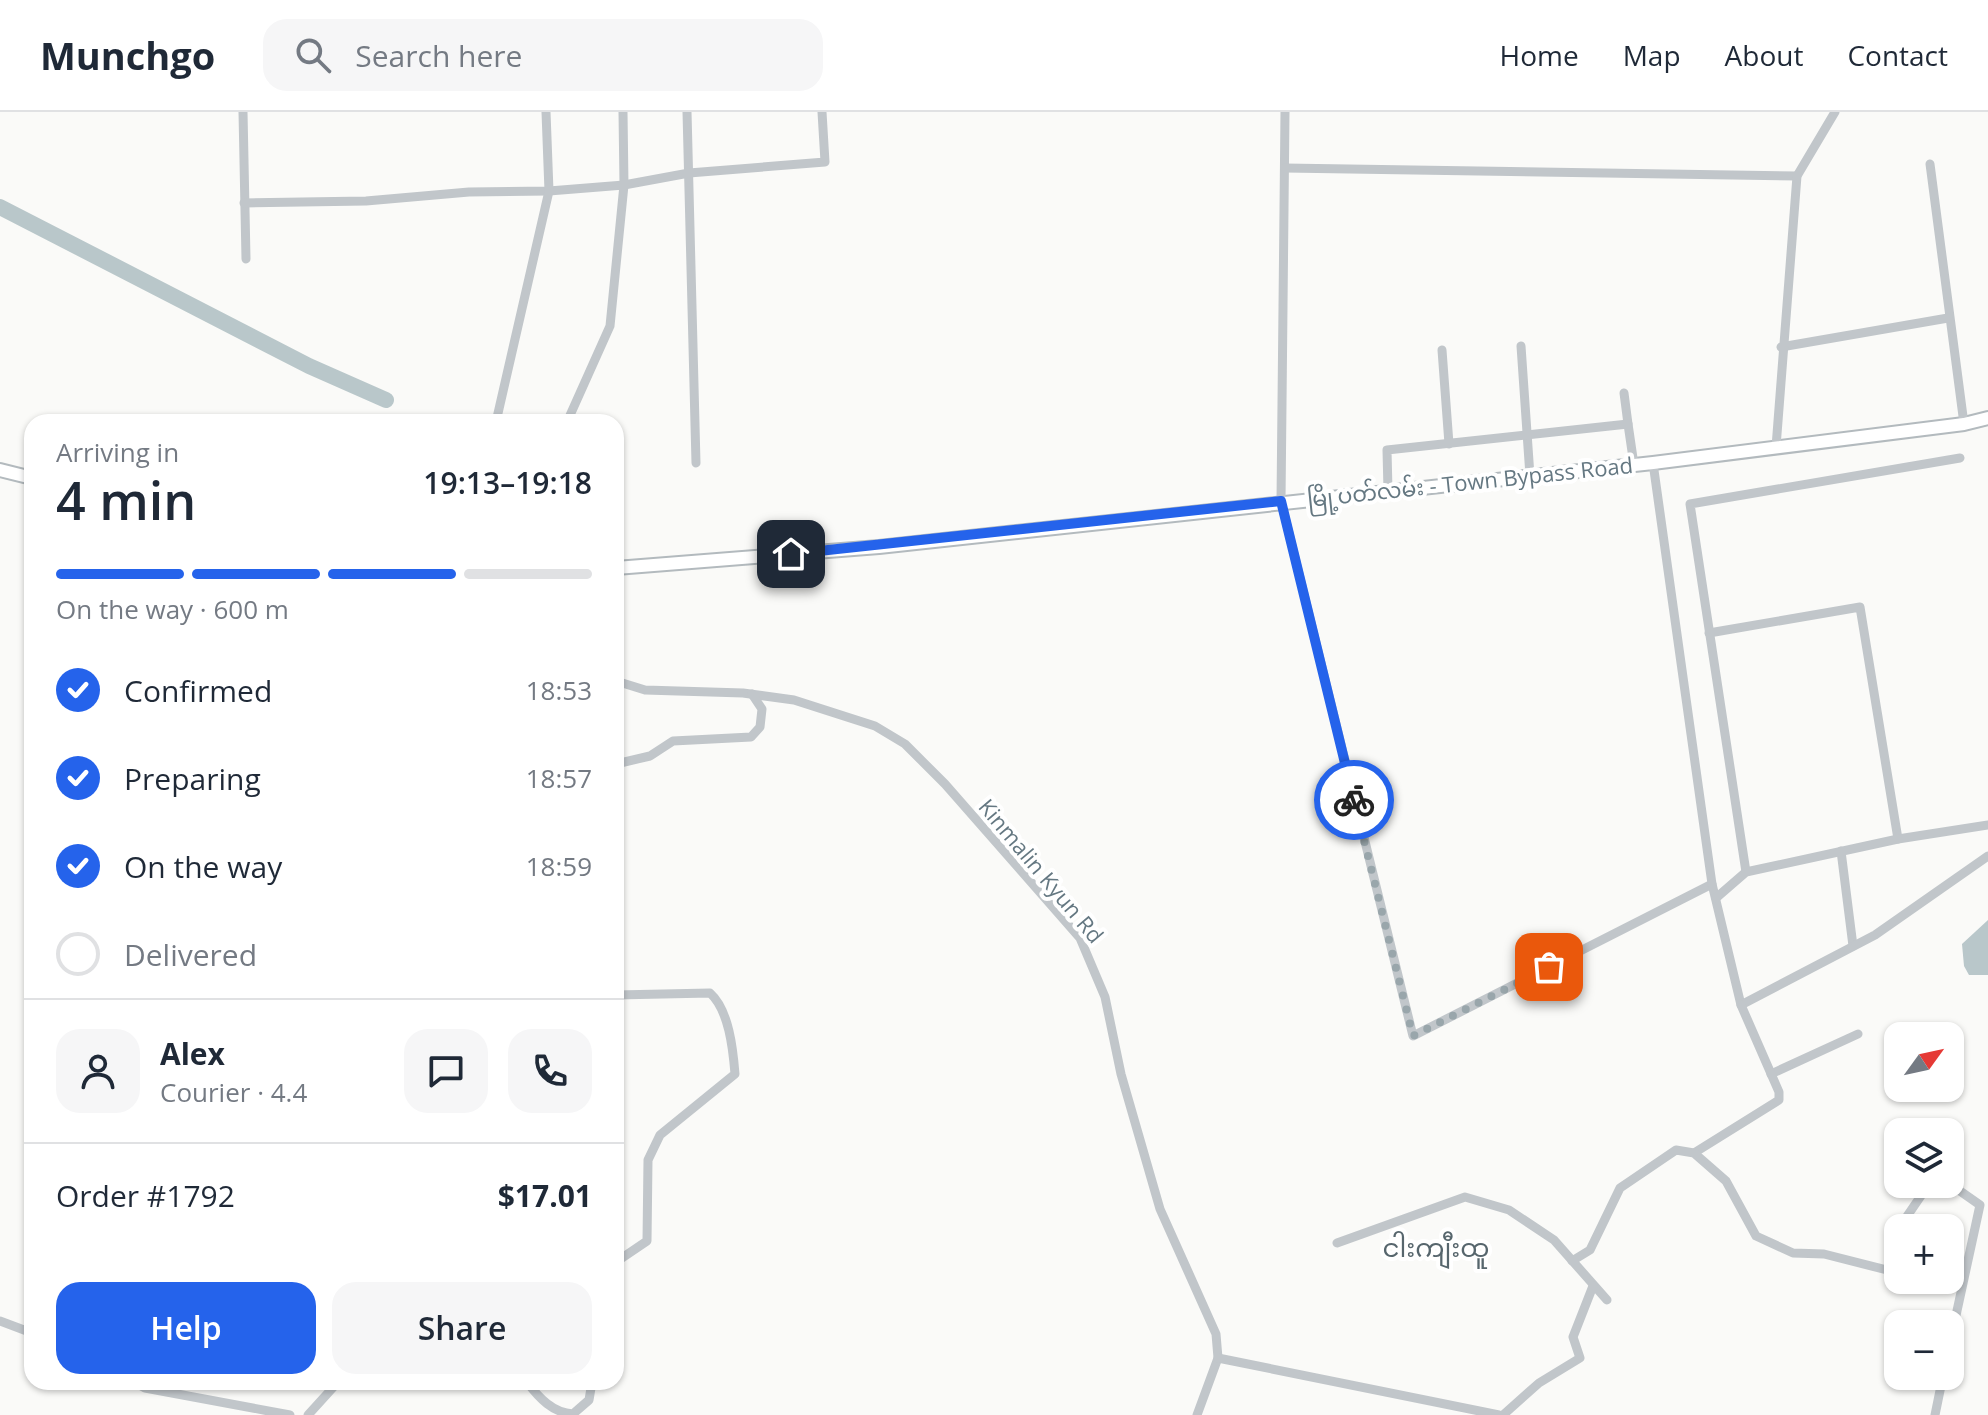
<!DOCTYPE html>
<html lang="en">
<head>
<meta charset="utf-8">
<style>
	:root { --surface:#fff; --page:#f6f6f7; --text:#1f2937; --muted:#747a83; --line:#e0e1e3; --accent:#2563eb }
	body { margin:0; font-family:"Open Sans","Noto Sans Myanmar",sans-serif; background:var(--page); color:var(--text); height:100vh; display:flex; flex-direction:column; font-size:30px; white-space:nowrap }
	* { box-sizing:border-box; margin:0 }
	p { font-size:26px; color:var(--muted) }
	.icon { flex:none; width:44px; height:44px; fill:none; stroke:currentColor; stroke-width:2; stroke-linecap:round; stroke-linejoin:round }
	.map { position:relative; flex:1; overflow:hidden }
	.details { position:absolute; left:24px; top:302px; width:600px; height:976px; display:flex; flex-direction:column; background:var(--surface); border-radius:24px; box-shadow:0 2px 6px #0004 }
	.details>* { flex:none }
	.needle { width:52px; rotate:57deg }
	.buttons { position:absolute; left:1884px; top:910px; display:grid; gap:16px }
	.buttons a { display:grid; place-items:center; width:80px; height:80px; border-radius:16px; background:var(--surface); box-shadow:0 2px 6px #0004; font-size:40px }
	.pin { position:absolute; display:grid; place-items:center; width:68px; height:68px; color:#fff; margin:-34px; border-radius:16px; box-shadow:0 4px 12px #0006 }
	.courier { position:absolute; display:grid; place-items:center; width:80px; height:80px; margin:-40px; border:6px solid #2563eb; border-radius:50%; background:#fff; color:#222; box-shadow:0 2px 10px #0007 }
	.overview em { font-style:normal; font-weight:600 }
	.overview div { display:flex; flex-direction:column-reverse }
	.overview { display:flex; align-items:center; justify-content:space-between; height:136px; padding:0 32px }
	h1 { font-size:52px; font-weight:600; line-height:60px }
	.bar { display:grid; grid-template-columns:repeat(4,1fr); gap:12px 8px; align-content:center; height:96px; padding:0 32px }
	.bar i { height:10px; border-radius:6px; background:var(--line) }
	.bar .current { background:var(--accent) }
	.bar p { grid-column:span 4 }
	.line { display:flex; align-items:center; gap:20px; padding:0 32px; border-top:2px solid var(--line) }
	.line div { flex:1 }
	.round { display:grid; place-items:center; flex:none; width:84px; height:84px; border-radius:24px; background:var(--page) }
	ol { padding:0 32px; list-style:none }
	li { display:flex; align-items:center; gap:24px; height:88px }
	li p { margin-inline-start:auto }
	li .icon { padding:8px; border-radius:50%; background:var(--accent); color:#fff; stroke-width:4 }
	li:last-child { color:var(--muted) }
	li i { width:44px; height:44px; border:4px solid var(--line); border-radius:50% }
	.cta { display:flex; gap:16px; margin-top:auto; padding:16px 32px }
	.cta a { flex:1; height:92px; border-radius:24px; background:var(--accent); color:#fff; font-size:32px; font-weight:600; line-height:92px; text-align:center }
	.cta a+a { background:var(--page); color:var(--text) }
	header { display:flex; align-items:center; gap:48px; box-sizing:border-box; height:112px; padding:0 40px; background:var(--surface); border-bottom:2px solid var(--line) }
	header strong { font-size:38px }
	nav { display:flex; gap:44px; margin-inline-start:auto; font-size:28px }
	.search { width:560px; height:72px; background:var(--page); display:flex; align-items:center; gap:20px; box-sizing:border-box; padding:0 28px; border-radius:24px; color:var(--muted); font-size:30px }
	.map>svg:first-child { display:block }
	.water { fill:#b9c7ca }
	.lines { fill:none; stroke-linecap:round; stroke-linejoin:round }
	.river { stroke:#b9c7ca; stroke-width:16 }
	.secondary-casing { stroke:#b3babe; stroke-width:16 }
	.street { stroke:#c1c6ca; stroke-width:9 }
	.secondary { stroke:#fff; stroke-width:12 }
	.done { stroke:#99a6ab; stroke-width:8; stroke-dasharray:0 14.4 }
	.route { stroke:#2563eb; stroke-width:10 }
	.labels { text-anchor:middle; stroke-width:8; stroke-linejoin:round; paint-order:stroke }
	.street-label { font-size:22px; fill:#657882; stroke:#fff }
	.quarter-label { font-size:26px; fill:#57666d; stroke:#fff }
</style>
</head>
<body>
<header>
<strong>Munchgo</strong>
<div class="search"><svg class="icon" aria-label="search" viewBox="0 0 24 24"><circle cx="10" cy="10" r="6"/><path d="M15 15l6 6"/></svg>Search here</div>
<nav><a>Home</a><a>Map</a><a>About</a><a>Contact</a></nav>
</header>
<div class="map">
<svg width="1988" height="1303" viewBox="0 0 1988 1303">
	<rect width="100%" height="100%" fill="#fafaf8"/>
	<polygon class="water" points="1988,808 1988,863 1969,863 1964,854 1962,832"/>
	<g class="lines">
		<polyline class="river" points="0,95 309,254 386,288"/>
		<defs>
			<g id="secondary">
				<polyline points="0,358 32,366"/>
				<polyline points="616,456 879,435 1653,351 1964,312 1988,306"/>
			</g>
		</defs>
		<use href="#secondary" class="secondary-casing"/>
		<g class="street">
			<polyline points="243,0 246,147"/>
			<polyline points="687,0 696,351"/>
			<polyline points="1285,0 1281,389 1413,924 1712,772 1653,351"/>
			<polyline points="1930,52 1964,312"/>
			<polyline points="1285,56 1797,64"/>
			<polyline points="244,91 366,89 469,80 549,79 624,73 689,61 825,50 822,0"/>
			<polyline points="1521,234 1530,364"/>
			<polyline points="1781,235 1948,206"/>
			<polyline points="1442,238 1449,332"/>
			<polyline points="1624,281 1628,312"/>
			<polyline points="496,310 549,79 546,0"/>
			<polyline points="567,310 610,214 624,73 623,0"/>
			<polyline points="1776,335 1797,64 1835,0"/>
			<polyline points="1388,379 1387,338 1628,312 1634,353"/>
			<polyline points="1709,521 1860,495 1898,727"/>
			<polyline points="616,569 645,578 743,581 794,588 875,614 905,632 945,672 1080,826 1105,885 1121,962 1160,1097 1216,1222 1218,1246 1197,1303"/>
			<polyline points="616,652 650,644 673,629 751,625 760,615 762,597 752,582"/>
			<polyline points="1841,739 1853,834"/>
			<polyline points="1746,760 1690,392 1960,346"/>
			<polyline points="1712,772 1741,893 1875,823 1988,744"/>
			<polyline points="1716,786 1746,760 1898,727 1988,713"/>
			<path d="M616,883L710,881C729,898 733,937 735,962L660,1023L648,1048L647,1129L616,1150"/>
			<polyline points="1771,962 1858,922"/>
			<polyline points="1694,1041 1779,988 1779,980 1741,893"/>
			<polyline points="1950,1072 1980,1093 1950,1231"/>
			<polyline points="1899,1116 1929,1072"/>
			<polyline points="1337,1131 1465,1085 1509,1098 1554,1128 1607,1188"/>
			<polyline points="1572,1149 1590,1138 1620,1076 1676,1038 1694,1041 1726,1069 1756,1124 1793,1141 1824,1142 1895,1160 1898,1156"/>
			<polyline points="0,1209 32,1221"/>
			<polyline points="1218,1246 1499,1303"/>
			<polyline points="134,1270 145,1276 290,1303"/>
			<path d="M527,1270C539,1286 553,1301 573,1302L589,1288L592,1270"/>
			<polyline points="308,1303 338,1270"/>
			<polyline points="1503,1303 1539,1271 1580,1246 1573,1225 1593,1174"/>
			<polyline points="1935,1303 1943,1264"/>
		</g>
		<use href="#secondary" class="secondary"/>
	</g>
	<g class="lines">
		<polyline class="done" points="1354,688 1413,924 1549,855"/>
		<polyline class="route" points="791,442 1281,389 1354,688"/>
	</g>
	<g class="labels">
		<g class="street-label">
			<text transform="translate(1470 370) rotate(-6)" y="8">မြို့ပတ်လမ်း - Town Bypass Road</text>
			<text transform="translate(1041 759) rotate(50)" y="8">Kinmalin Kyun Rd</text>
		</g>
		<g class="quarter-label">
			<text x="1436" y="1145">ငါးကျီးထူ</text>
		</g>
	</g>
</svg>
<div class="buttons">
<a><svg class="needle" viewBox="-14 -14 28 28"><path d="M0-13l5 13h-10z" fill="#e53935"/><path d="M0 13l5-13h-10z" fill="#747a83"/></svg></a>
<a><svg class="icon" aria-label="layers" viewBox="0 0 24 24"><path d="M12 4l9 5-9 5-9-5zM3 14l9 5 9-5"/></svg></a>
<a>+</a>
<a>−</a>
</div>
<div class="pin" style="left:1549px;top:855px;background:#ea580c"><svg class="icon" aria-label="bag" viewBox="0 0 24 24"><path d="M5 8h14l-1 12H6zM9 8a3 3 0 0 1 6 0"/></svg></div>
<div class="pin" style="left:791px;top:442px;background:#1f2937"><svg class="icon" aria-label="home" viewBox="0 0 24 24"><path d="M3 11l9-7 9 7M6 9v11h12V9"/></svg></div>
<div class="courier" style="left:1354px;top:688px"><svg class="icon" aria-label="bike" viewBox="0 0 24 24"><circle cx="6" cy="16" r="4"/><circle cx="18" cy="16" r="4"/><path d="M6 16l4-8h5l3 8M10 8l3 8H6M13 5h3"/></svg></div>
<section class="details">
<div class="overview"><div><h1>4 min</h1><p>Arriving in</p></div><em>19:13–19:18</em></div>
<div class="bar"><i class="current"></i><i class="current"></i><i class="current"></i><i></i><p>On the way · 600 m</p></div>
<ol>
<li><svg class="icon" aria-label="check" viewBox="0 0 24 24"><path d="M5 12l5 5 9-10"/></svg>Confirmed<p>18:53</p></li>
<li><svg class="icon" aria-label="check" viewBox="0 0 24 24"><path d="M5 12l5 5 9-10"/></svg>Preparing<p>18:57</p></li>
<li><svg class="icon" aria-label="check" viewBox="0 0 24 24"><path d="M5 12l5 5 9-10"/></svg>On the way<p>18:59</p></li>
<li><i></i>Delivered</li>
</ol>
<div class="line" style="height:144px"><a class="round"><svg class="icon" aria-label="person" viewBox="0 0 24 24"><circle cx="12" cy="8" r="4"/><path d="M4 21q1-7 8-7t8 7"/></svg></a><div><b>Alex</b><p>Courier · 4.4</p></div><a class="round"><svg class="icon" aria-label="chat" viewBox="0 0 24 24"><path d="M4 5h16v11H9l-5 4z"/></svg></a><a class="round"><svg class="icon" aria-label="phone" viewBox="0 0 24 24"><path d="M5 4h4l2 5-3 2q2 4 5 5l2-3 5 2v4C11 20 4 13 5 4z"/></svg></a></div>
<div class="line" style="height:104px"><div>Order #1792</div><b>$17.01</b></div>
<div class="cta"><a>Help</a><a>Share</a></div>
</section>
</div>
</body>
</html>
